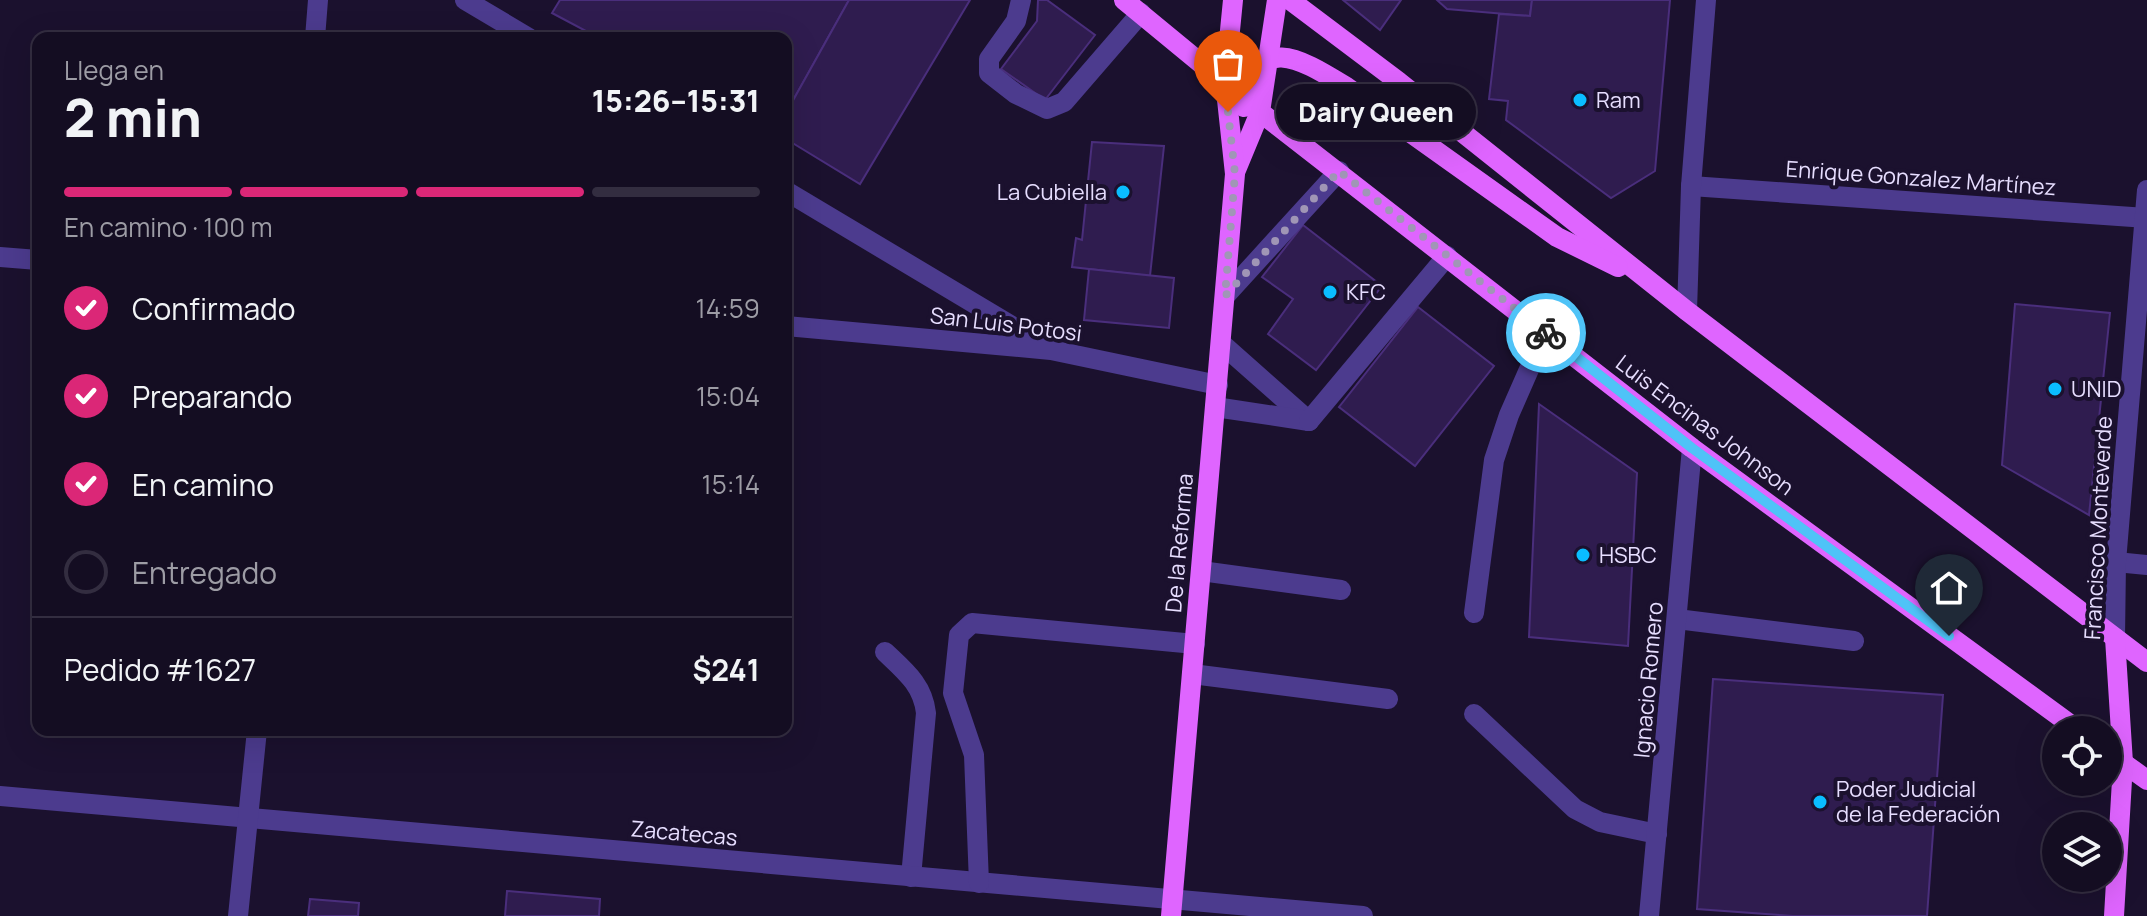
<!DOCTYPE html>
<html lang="es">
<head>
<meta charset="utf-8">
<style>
	:root { --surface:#140d22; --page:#211b2f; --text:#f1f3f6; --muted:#9d9ca5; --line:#332d40; --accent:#db2777 }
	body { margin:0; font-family:Manrope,sans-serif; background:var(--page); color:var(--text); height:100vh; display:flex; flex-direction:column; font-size:30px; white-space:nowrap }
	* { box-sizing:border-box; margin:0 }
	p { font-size:26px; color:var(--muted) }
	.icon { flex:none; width:44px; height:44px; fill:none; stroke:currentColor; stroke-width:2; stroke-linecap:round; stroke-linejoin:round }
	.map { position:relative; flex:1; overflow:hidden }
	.details { position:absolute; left:32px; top:32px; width:760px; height:704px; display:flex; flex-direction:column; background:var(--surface); border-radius:16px; box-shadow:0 8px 32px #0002,0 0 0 2px var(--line) }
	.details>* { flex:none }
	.fabs { position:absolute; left:2042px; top:716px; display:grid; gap:16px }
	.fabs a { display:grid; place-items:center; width:80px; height:80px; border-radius:50%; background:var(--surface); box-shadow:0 8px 32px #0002,0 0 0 2px var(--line); font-size:40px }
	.pin { position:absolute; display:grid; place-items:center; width:68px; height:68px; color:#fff; margin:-82px -34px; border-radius:50% 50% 50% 0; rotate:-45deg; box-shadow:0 0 8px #0007 }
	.pin .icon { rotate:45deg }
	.courier { position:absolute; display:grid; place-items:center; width:80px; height:80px; margin:-40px; border:6px solid #4fc3f7; border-radius:50%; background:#fff; color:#222; box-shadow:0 2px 10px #0007 }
	.bubble { position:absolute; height:56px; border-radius:28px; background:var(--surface); box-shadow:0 8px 32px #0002,0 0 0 2px var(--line); font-size:26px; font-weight:800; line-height:56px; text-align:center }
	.overview em { font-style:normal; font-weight:800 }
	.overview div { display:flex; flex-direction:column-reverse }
	.overview { display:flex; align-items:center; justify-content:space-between; height:136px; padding:0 32px }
	h1 { font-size:52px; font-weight:800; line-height:60px }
	.bar { display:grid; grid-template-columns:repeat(4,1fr); gap:12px 8px; align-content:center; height:96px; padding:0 32px }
	.bar i { height:10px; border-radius:6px; background:var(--line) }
	.bar .selected { background:var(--accent) }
	.bar p { grid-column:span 4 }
	.line { display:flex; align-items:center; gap:20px; padding:0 32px; border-top:2px solid var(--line) }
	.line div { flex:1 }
	ol { padding:0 32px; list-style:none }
	li { display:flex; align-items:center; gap:24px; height:88px }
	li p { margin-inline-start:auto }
	li .icon { padding:8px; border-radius:50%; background:var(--accent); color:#fff; stroke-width:4 }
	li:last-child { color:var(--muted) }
	li i { width:44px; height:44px; border:4px solid var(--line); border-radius:50% }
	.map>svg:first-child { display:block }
	.building { fill:#2f1c4f; stroke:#4a2e7c; stroke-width:2 }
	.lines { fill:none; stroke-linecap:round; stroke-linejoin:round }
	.minor { stroke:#4c3b8e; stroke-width:20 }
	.major { stroke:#df65ff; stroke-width:20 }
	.done { stroke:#a096b6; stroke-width:8; stroke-dasharray:0 14.4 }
	.route { stroke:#4fc3f7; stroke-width:10 }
	.poi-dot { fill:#0abdff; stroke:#1b112e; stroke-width:3 }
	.labels { text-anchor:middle; stroke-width:8; stroke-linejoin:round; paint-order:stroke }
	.poi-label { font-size:22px; fill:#e7deff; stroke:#1b112e; text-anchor:start }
	.street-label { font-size:22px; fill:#e7deff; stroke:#1b112e }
</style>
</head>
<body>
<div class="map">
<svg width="2147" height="916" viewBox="0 0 2147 916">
	<rect width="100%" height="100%" fill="#1b112e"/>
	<g class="building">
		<polygon points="560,0 849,0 786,113 786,38 599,38 552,13"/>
		<polygon points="849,0 970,0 860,184 786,139 786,113"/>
		<polygon points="1038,0 1047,0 1095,35 1045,100 1001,69 1037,21"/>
		<polygon points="1343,0 1401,0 1380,30"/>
		<polygon points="1437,0 1532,0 1530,16 1447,9"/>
		<polygon points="1532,0 1670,0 1655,171 1611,198 1506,120 1508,101 1489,99 1499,14 1530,16"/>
		<polygon points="1092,142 1164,146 1150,276 1072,267 1076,238 1082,240"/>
		<polygon points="1303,225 1382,286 1316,370 1268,334 1293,299 1262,277"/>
		<polygon points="1089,269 1174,278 1169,328 1084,320"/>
		<polygon points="2015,304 2110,313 2089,515 2002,465"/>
		<polygon points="1418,307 1494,366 1415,466 1339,407"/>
		<polygon points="1539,404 1637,473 1628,646 1529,637"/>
		<polygon points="1713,679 1943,695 1927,916 1793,916 1697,909"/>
		<polygon points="507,891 600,899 599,916 505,916"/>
		<polygon points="310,899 359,903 358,916 308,916"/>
	</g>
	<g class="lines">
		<g class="minor">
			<polyline points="465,0 529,38"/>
			<polyline points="1021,0 1016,21 989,59 989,73 1016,94 1047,109 1064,102 1141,13"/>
			<polyline points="315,38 318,0"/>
			<polyline points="1691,186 2147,218"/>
			<polyline points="786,191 1047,347"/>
			<polyline points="0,257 38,260"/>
			<polyline points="1225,296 1339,171"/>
			<polyline points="1687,311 1691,186 1706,0"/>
			<polyline points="786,326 1051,350 1218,385"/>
			<polyline points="1222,344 1309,421"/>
			<polyline points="1215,407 1309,421"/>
			<polyline points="1309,421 1447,256"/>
			<polyline points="2116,562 2147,565"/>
			<polyline points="1201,571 1341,590"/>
			<polyline points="1474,613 1494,460 1509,415 1545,333"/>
			<polyline points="1677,619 1854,641"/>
			<polyline points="2115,638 2116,562 2147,190"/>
			<path d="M885,652C905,671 923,685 926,713L911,877"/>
			<polyline points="1192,674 1388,699"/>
			<polyline points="1474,714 1575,809 1600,822 1657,834"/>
			<polyline points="0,796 1363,916"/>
			<polyline points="979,883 974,755 953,693 959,635 972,623 1195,644"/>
			<polyline points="238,916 257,730"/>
			<polyline points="1649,916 1692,448"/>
		</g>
		<g class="major">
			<polyline points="1124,0 1260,112 1692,448 2078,730"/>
			<polyline points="1290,0 1399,82 1687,311 2147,662"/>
			<path d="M1244,107C1255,30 1301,59 1345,86L1557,237L1618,267"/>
			<polyline points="1236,170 1260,112 1277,0"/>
			<polyline points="2108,752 2147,780"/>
			<polyline points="1171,916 1235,174 1225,81 1233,0"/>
			<polyline points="2114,916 2123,763 2115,638"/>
		</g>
	</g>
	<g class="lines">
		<polyline class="done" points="1228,112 1235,174 1225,296 1339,171 1546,333"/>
		<polyline class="route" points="1546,333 1692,448 1949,636"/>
	</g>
	<g class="poi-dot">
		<circle cx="1580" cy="100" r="8"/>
		<circle cx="1123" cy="192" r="8"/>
		<circle cx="1330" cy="292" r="8"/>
		<circle cx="2055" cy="389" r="8"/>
		<circle cx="1583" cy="555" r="8"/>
		<circle cx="1820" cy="802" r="8"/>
	</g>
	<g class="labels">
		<g class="poi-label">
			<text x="1596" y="108">Ram</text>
			<text x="1107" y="200" text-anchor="end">La Cubiella</text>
			<text x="1346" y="300">KFC</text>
			<text x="2071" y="397">UNID</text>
			<text x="1599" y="563">HSBC</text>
			<text x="1836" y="797">Poder Judicial<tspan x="1836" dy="25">de la Federación</tspan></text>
		</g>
		<g class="street-label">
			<text transform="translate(1921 178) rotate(4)" y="8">Enrique Gonzalez Martínez</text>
			<text transform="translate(1006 324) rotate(7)" y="8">San Luis Potosi</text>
			<text transform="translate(1705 425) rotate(37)" y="8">Luis Encinas Johnson</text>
			<text transform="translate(2098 528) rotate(-87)" y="8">Francisco Monteverde</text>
			<text transform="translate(1179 543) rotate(-85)" y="8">De la Reforma</text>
			<text transform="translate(1648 680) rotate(-85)" y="8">Ignacio Romero</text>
			<text transform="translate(684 833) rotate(5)" y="8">Zacatecas</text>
		</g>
	</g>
</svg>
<div class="fabs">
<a><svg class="icon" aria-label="locate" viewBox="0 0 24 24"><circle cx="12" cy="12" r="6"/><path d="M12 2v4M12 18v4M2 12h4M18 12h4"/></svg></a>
<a><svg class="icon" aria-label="layers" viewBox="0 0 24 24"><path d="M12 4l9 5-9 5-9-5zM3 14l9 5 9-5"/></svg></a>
</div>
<div class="pin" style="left:1228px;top:112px;background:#ea580c"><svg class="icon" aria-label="bag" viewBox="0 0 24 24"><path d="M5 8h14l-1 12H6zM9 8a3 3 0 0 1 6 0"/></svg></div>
<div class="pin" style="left:1949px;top:636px;background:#1f2937"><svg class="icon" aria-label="home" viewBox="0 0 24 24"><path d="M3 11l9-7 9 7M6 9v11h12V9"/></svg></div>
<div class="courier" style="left:1546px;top:333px"><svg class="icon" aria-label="bike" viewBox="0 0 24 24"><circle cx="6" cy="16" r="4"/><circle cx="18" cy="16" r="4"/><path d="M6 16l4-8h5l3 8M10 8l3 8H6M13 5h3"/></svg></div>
<div class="bubble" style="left:1276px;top:84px;width:200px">Dairy Queen</div>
<section class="details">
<div class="overview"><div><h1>2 min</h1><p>Llega en</p></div><em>15:26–15:31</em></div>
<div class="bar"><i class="selected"></i><i class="selected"></i><i class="selected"></i><i></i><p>En camino · 100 m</p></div>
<ol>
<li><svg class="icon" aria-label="check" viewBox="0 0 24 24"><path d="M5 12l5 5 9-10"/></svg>Confirmado<p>14:59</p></li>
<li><svg class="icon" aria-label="check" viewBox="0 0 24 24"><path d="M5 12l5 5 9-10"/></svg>Preparando<p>15:04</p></li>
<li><svg class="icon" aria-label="check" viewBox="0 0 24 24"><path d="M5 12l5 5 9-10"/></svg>En camino<p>15:14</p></li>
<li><i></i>Entregado</li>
</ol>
<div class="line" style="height:104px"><div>Pedido #1627</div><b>$241</b></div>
</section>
</div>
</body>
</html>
